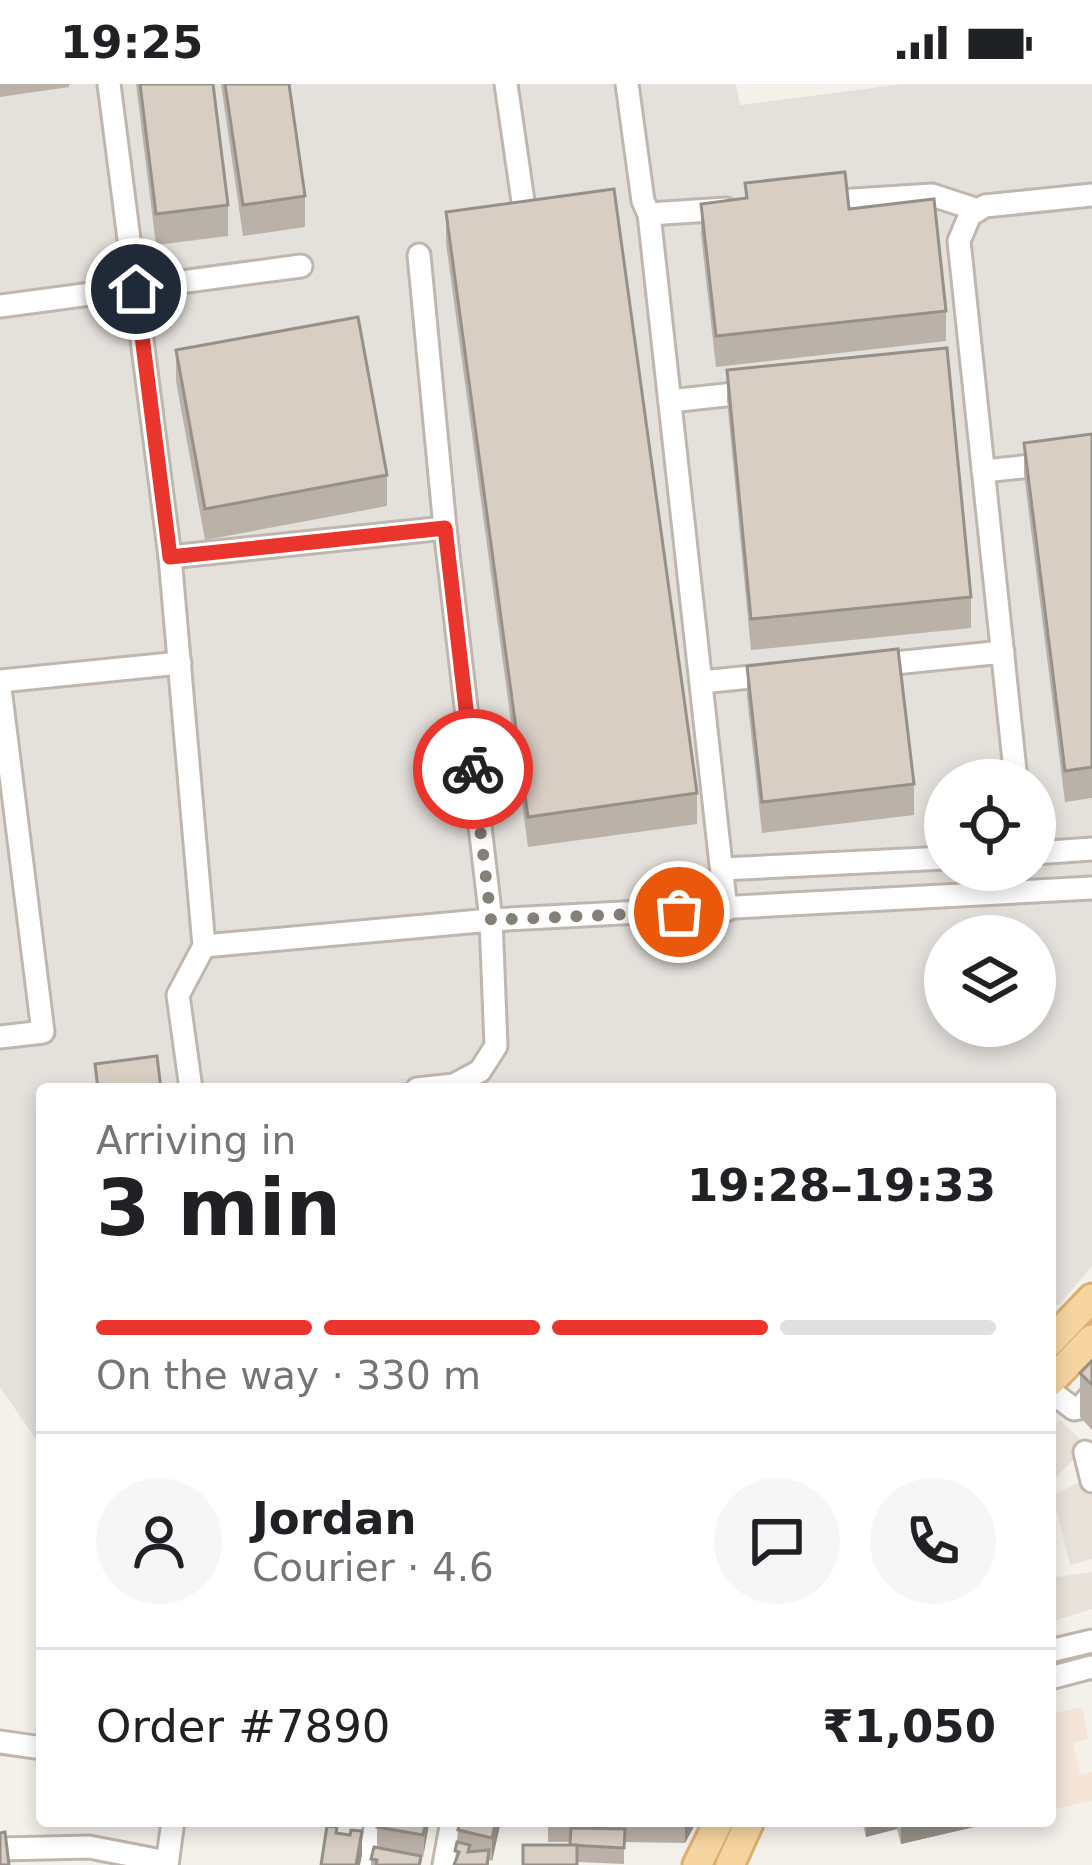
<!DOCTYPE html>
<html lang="en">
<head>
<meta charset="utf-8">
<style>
	:root { --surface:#fff; --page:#f6f6f6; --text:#202124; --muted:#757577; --line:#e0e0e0; --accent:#ea352c }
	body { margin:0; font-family:"DejaVu Sans",sans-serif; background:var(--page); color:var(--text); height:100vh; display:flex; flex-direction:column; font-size:45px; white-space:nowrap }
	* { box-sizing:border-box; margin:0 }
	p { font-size:39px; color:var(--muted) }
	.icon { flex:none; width:66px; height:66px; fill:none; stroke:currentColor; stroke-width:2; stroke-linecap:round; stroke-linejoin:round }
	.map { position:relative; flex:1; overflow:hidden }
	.details { position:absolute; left:36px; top:999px; width:1020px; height:744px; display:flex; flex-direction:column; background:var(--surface); border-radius:12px; box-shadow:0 6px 18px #0003 }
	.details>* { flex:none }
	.tools { position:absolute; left:924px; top:675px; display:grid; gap:24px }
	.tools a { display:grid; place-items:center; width:132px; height:132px; border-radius:50%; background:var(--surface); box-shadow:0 6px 18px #0003; font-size:60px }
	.pin { position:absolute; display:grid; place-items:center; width:102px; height:102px; color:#fff; margin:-51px; border:6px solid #fff; border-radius:50%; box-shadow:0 3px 12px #0007 }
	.courier { position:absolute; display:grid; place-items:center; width:120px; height:120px; margin:-60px; border:9px solid #ea352c; border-radius:50%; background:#fff; color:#222; box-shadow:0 3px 15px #0007 }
	.overview em { font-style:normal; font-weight:700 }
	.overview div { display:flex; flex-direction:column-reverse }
	.overview { display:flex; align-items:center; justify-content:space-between; height:204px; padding:0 60px }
	h1 { font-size:78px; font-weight:700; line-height:90px }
	.bar { display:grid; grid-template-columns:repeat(4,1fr); gap:18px 12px; align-content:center; height:144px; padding:0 60px }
	.bar i { height:15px; border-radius:9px; background:var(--line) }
	.bar .on { background:var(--accent) }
	.bar p { grid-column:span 4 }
	.line { display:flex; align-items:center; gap:30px; padding:0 60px; border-top:3px solid var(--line) }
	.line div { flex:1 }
	.round { display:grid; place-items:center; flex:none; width:126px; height:126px; border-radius:63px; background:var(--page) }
	.status { display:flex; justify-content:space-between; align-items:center; height:84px; padding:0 60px; background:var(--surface); direction:ltr }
	.status svg { height:33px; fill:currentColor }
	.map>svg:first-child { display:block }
	.residential { fill:#e8e2da }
	.commercial { fill:#f4e5d8 }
	.industrial { fill:#e4e0dc; fill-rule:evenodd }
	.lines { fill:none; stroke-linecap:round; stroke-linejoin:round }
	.minor-casing { stroke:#bfb7ae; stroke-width:27 }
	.major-casing { stroke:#dcb072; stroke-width:33 }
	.minor { stroke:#fff; stroke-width:21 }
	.major { stroke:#f7d5a1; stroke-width:27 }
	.wall { fill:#bab1a9 }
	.shaded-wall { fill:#979089 }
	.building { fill:#d8cec4; stroke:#979089; stroke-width:3 }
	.done { stroke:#847f77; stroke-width:12; stroke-dasharray:0 21.6 }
	.route { stroke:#ea352c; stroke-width:15 }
</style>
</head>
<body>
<div class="status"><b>19:25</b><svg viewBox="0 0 49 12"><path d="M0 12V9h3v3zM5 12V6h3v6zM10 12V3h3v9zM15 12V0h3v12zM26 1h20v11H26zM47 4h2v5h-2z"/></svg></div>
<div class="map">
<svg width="1092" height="1781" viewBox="0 0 1092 1781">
	<rect width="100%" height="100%" fill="#f4f1eb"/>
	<g class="residential">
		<polygon points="1060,1336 1087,1362 1050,1399 1050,1345"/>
		<polygon points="1078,1399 1091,1403 1092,1409 1092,1475 1070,1481 1053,1411"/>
		<polygon points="1092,1488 1092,1525 1050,1538 1050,1494"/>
	</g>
	<polygon class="commercial" points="1082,1623 1088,1655 1073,1659 1080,1691 1092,1688 1092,1717 1050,1726 1050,1630"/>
	<path class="industrial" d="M0,0H736L740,21L903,0H1092V1182L1059,1221H1050V1005H42V1364L0,1303ZM945,696H1035V786H945ZM945,852H1035V942H945Z"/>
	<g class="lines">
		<defs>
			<g id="minor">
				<polyline points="109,0 170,473 204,862 178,911 191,1005"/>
				<polyline points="506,0 525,131"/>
				<polyline points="627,0 643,117 649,130 726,826"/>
				<polyline points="823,118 932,111 978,126"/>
				<polyline points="649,130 726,125"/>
				<polyline points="0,222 301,182"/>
				<polyline points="670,317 753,308"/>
				<polyline points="983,387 1092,376"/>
				<polyline points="170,473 445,444"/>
				<polyline points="875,581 1003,568"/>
				<polyline points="0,597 180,579"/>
				<polyline points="701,598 772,591"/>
				<polyline points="0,604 43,948 0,953"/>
				<polyline points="1016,696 959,157 970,131 985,122 1092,111"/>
				<polyline points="1035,769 1092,765"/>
				<polyline points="722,785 945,774"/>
				<polyline points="204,862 491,836 1092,804"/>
				<polyline points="417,1005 454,1001 480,987 496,962 491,836 445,444 419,171"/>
				<polyline points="1050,1307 1074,1325 1080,1324 1092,1310"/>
				<polyline points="1085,1368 1092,1397"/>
				<polyline points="1050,1567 1092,1557"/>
				<polyline points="1050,1594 1092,1583"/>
				<polyline points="0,1658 42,1664"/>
				<polyline points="0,1765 89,1763 167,1778"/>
				<polyline points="167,1781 173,1737"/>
				<polyline points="369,1781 376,1737"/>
				<polyline points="444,1781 452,1737"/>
			</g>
			<g id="major">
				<polyline points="1050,1258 1092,1214"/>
				<polyline points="1050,1298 1092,1255"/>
				<polyline points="697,1781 719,1737"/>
				<polyline points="730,1781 750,1737"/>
			</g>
		</defs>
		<use href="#minor" class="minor-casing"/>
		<use href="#major" class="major-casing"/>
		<use href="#minor" class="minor"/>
		<use href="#major" class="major"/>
	</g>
	<g class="wall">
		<polygon points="0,0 69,0 69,3 0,13"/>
		<polygon points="136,0 213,0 228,121 228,152 156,161"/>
		<polygon points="221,0 289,0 305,112 305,143 243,152"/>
		<polygon points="745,99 849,125 946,227 946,257 716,283 701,150 701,120 745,115"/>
		<polygon points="446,128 697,709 697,740 528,763 446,159"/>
		<polygon points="176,266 387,391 387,422 205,456 176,297"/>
		<polygon points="727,286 971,513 971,544 751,566 727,316"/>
		<polygon points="1092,350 1092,714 1065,718 1024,390 1024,359"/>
		<polygon points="747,582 914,700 914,731 762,749 747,613"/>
		<polygon points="1092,1277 1092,1346 1080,1333 1080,1289"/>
		<polygon points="429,1737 421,1781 371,1781 371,1775 377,1764 377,1743"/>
		<polygon points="501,1737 492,1777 489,1776 489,1781 455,1778 458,1746"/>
		<polygon points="548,1737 697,1737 685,1759 624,1758 624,1780 577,1778 570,1758 548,1758"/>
		<polygon points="862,1737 991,1737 991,1739 901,1760 897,1745 866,1753"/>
	</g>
	<g class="shaded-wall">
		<polygon points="426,1737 429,1737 429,1741 423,1774"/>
		<polygon points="496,1737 501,1737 492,1777 492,1754"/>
		<polygon points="685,1737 697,1737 685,1759"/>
		<polygon points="866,1737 897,1737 897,1745 866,1753"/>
		<polygon points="901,1737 991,1737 991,1739 901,1760"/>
		<polygon points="362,1747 362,1771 360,1781 356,1781"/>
	</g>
	<g class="building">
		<polygon points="140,0 213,0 228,121 156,130"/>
		<polygon points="225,0 289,0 305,112 243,121"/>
		<polygon points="845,88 849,125 934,115 946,227 716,252 701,120 747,114 745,99"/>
		<polygon points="614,105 697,709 528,733 446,128"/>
		<polygon points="358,233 387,391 205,425 176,266"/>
		<polygon points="947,264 971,513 751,535 727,286"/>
		<polygon points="1092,350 1092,683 1065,687 1024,359"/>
		<polygon points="898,565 914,700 762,718 747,582"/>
		<polygon points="157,972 161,1005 98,1005 95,980"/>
		<polygon points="1092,1277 1092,1301 1080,1289"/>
		<polygon points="378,1737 426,1737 423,1751 377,1743"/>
		<polygon points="460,1737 496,1737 492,1754 458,1746"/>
		<polygon points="327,1742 337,1743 336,1749 350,1751 351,1746 362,1747 356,1781 321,1781"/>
		<polygon points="571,1744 625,1745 624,1764 570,1761"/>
		<polygon points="5,1748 9,1781 0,1781 0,1749"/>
		<polygon points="457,1758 470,1761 468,1768 489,1766 487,1781 454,1781 459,1768 455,1767"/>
		<rect x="523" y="1761" width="54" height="20"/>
		<polygon points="374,1763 421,1772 419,1781 376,1781 377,1776 371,1775"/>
	</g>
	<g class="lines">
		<polyline class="done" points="473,685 491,836 679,828"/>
		<polyline class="route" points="136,205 170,473 445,444 473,685"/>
	</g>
</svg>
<div class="tools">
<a><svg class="icon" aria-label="locate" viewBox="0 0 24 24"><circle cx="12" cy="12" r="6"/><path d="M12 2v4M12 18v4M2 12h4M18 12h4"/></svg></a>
<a><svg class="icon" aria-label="layers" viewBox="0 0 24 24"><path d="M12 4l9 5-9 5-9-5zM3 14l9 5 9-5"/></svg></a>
</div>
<div class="pin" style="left:679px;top:828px;background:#ea580c"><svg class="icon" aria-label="bag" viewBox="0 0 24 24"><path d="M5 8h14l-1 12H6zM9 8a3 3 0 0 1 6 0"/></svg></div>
<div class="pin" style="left:136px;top:205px;background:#1f2937"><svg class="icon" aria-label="home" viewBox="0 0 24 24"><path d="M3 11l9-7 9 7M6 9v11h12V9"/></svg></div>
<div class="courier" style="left:473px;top:685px"><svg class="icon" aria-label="bike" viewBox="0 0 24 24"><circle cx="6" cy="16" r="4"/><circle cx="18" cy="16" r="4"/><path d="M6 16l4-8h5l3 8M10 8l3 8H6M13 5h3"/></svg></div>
<section class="details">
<div class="overview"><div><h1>3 min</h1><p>Arriving in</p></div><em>19:28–19:33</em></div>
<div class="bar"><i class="on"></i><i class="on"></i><i class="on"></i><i></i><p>On the way · 330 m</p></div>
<div class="line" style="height:216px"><a class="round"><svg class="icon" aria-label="person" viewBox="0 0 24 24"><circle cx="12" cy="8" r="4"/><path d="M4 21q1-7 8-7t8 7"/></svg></a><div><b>Jordan</b><p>Courier · 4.6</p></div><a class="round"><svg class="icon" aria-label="chat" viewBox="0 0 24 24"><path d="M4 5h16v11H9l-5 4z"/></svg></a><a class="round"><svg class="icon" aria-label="phone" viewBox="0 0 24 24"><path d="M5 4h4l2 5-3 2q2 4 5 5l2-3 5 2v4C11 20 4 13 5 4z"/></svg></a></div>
<div class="line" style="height:156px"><div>Order #7890</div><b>₹1,050</b></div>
</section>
</div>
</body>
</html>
